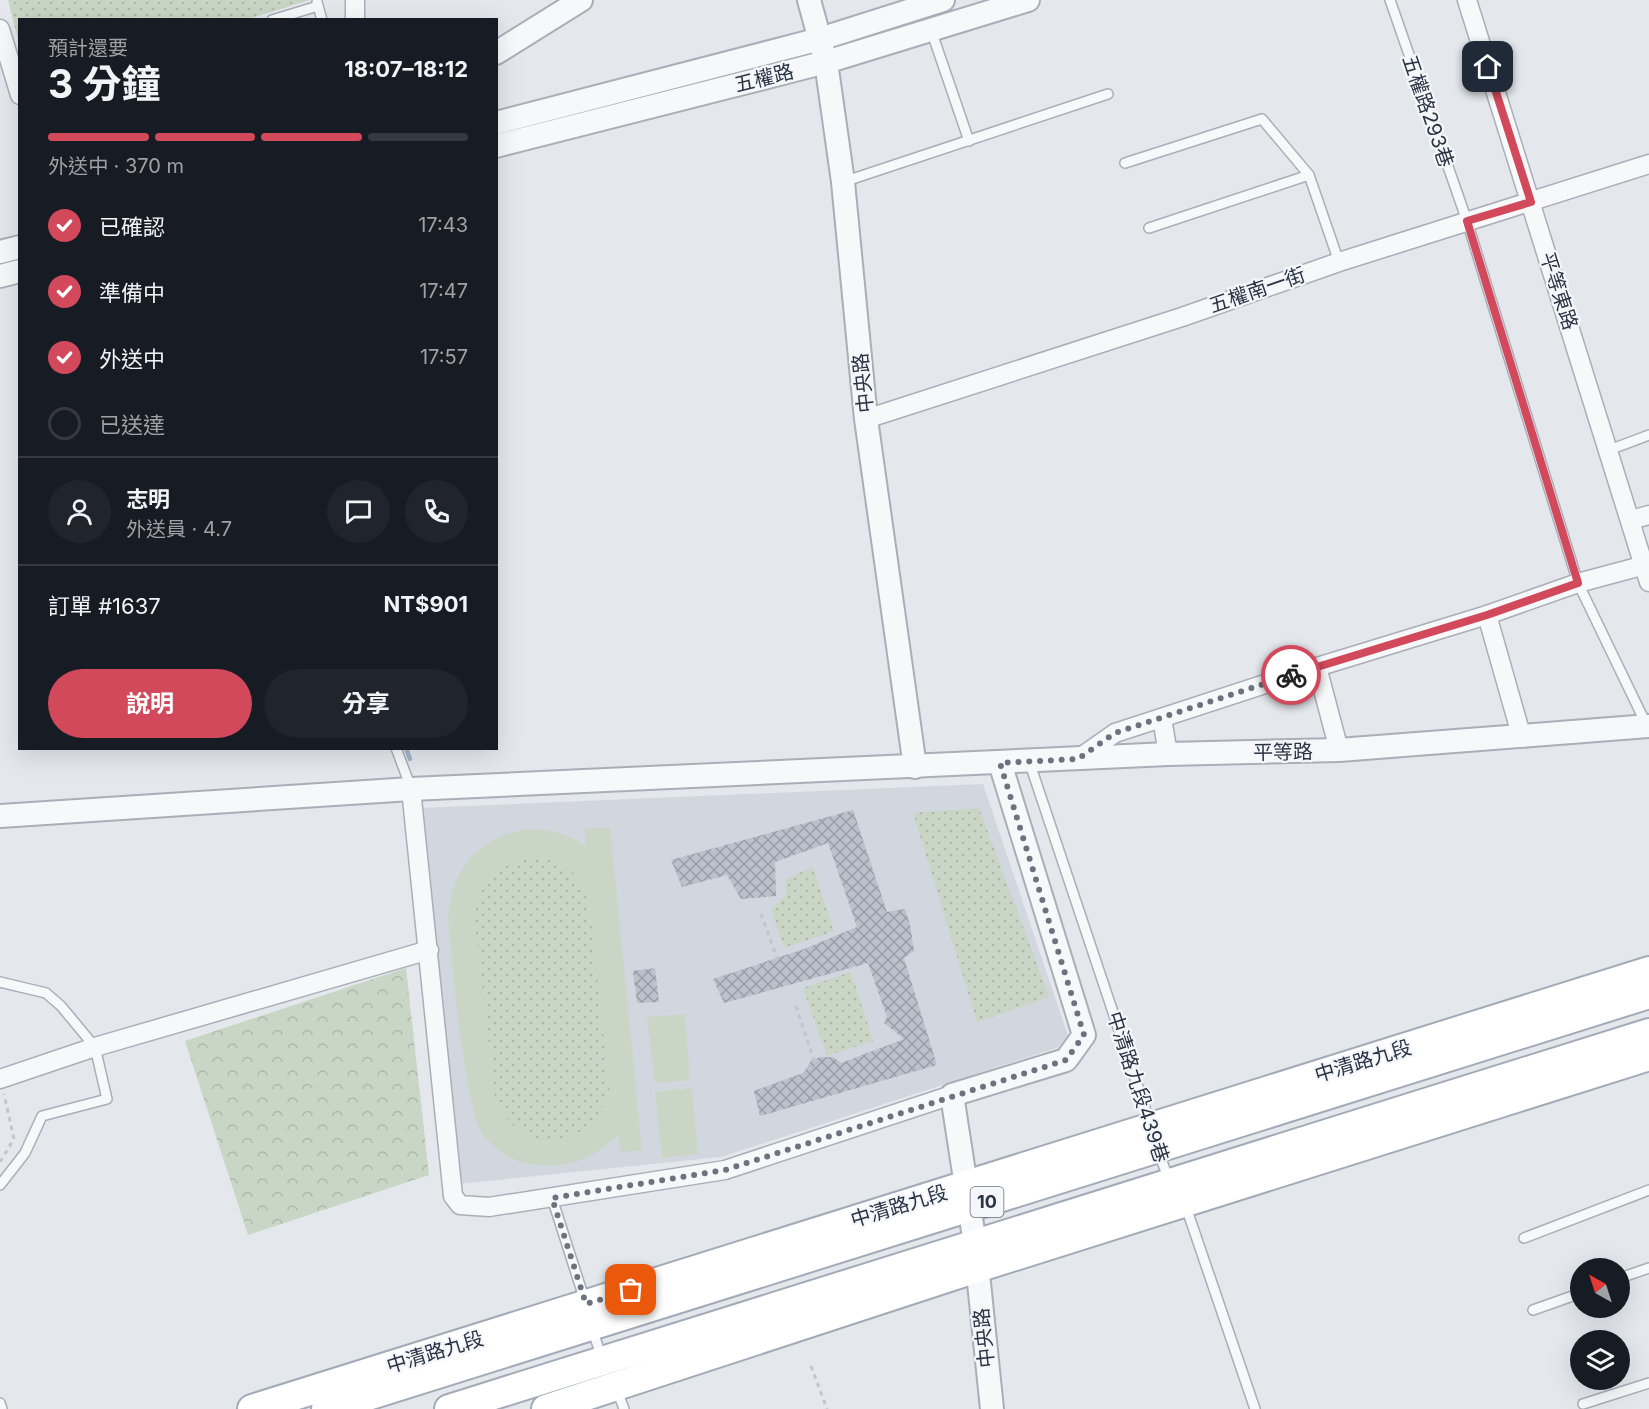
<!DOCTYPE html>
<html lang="zh-TW">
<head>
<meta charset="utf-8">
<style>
	:root { --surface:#171b24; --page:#20242c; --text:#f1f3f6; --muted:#9ea1a6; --line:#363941; --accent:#d1495b }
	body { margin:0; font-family:Inter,"Noto Sans TC",sans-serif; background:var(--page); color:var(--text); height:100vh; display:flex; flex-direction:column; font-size:22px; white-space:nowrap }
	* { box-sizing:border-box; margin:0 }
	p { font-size:20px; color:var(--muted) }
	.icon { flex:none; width:33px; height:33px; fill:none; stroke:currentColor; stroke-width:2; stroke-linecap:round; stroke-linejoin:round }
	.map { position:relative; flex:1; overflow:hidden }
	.side { position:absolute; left:18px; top:18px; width:480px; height:732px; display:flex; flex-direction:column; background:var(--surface); border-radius:0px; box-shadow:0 6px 24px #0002 }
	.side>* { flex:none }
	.needle { width:39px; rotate:321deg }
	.fabs { position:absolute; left:1570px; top:1258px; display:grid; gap:12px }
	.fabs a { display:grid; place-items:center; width:60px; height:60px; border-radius:50%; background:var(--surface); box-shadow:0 6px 24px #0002; font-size:30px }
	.pin { position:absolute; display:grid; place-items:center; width:51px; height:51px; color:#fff; margin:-26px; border-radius:12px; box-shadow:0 3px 9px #0006 }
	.courier { position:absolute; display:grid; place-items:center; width:60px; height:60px; margin:-30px; border:4px solid #d1495b; border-radius:50%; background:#fff; color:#222; box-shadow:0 2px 8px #0007 }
	.head em { font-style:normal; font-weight:700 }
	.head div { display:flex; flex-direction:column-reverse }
	.head { display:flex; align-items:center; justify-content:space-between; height:102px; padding:0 30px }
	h1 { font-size:39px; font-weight:700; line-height:45px }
	.bar { display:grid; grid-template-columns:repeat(4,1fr); gap:9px 6px; align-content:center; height:72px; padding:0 30px }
	.bar i { height:8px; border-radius:4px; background:var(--line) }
	.bar .active { background:var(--accent) }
	.bar p { grid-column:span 4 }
	.line { display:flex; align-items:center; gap:15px; padding:0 30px; border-top:2px solid var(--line) }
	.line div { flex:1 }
	.round { display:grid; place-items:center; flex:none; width:63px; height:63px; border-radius:32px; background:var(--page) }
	ol { padding:0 30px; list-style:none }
	li { display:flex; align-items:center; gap:18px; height:66px }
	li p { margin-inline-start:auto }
	li .icon { padding:6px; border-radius:50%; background:var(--accent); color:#fff; stroke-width:4 }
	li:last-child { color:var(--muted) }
	li i { width:33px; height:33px; border:3px solid var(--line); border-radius:50% }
	.cta { display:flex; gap:12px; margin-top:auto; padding:12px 30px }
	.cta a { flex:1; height:69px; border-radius:36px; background:var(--accent); color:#fff; font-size:24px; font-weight:700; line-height:69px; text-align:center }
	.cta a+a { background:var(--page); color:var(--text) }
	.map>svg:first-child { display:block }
	.built { fill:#d2d6de }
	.grass { fill:url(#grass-dots) }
	.forest { fill:url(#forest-crowns) }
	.pitch { fill:#c9d6c5; fill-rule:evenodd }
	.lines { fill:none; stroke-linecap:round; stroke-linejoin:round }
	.stream { stroke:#9fb4cc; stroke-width:4.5 }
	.building { fill:url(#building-cross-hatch) }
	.service-casing { stroke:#a9aeb7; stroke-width:12 }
	.minor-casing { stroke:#a9aeb7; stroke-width:21 }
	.tertiary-casing { stroke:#a9aeb7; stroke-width:26 }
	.primary-casing { stroke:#a3abb8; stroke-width:32 }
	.path { stroke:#c2c5cb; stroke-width:3; stroke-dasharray:4.5 4.5; stroke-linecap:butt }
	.service { stroke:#f7f8fa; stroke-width:9 }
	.minor { stroke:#f7f8fa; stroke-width:18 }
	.tertiary { stroke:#f7f8fa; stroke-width:22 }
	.primary { stroke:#fff; stroke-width:28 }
	.done { stroke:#6c737f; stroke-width:6; stroke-dasharray:0 10.8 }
	.route { stroke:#d1495b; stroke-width:8 }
	.labels { text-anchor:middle; stroke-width:4.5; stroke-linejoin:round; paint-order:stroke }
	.shield { fill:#f4f6f9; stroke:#676e7b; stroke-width:1.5 }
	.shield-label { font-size:18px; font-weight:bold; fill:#2b3445 }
	.street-label { font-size:20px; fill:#2b3445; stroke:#f4f6f9 }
</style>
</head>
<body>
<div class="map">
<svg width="1649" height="1409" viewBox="0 0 1649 1409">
	<defs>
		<pattern id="grass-dots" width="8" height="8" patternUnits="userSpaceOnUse" patternTransform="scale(1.5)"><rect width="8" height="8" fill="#c9d6c5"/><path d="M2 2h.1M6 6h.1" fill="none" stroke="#adb8ab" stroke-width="1.8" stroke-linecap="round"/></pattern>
		<pattern id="forest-crowns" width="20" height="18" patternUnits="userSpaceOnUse" patternTransform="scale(1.5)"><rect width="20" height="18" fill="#c9d6c5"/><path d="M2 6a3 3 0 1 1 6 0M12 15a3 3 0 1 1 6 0" fill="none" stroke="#adb8ab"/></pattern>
		<pattern id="building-cross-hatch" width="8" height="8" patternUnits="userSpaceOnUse" patternTransform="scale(1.5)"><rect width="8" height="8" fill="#bbc0ca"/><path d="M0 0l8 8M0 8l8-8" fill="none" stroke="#989da6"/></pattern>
	</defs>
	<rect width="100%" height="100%" fill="#e4e7ec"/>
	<polygon class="built" points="983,784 1068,1036 1059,1047 721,1157 458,1184 420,808"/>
	<g class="grass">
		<polygon points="8,0 310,0 248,19 20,20 19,43"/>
		<polygon points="979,808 1049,997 977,1022 913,813"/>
		<path d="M527,857C567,860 580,870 590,910L610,1091C589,1152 524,1161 495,1100L474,916C482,879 491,868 527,857Z"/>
		<polygon points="813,867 834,931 784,948 771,909 786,895 786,879"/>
		<polygon points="851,972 873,1041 827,1056 803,988"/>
	</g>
	<polygon class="forest" points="406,968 429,1175 248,1235 185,1041"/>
	<g class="pitch">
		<path d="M610,827L642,1150L621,1152L618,1135C591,1159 576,1166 540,1165C518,1165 499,1154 485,1137C463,1109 454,972 449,931C441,852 519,802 586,846L585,829ZM527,857C567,860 581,870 590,910L610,1091C589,1152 524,1161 495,1100L474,916C481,880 491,868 527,857Z"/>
		<polygon points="685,1014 690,1080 655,1083 647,1017"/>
		<polygon points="692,1088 698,1154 662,1158 655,1092"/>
	</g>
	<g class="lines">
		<polyline class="stream" points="406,748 410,759"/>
	</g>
	<g class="building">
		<polygon points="853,810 887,912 905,909 910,924 914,951 904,958 937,1065 760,1116 754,1091 803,1073 812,1060 820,1057 833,1057 841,1063 904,1039 884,1023 887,1017 868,963 724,1003 713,979 804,949 857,927 828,843 775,862 776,896 741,899 727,875 682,887 671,860"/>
		<polygon points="655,968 659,1002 637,1003 633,971"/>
	</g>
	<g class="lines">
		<defs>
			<g id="service">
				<polyline points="1390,0 1467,221 1578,583 1647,726"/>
				<polyline points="317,2 322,20"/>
				<polyline points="272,20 318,6"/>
				<polyline points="931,30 969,141"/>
				<polyline points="1125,163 1262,119 1309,175 1339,262"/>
				<polyline points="843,182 1108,94"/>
				<polyline points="1149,228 1309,175"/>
				<polyline points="1609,450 1649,435"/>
				<polyline points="396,748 411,788"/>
				<polyline points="1029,761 1150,1123"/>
				<polyline points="0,982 46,993 61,1006 95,1047 107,1099 42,1116 25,1153 0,1185"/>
				<polyline points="1158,1151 1169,1180"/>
				<polyline points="552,1198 585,1301"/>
				<polyline points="1186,1207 1255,1409"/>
				<polyline points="1524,1238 1649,1190"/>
				<polyline points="1620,1278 1649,1268"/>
				<polyline points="1533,1310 1581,1293"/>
				<polyline points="592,1329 602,1358"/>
				<polyline points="617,1390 624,1409"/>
				<polyline points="0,1403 2,1409"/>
				<polyline points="1583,1404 1649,1383"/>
			</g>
			<g id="minor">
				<polyline points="1467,0 1649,582"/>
				<polyline points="355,20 355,0"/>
				<polyline points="0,29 20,95"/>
				<polyline points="866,419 1182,317 1339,262 1649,164"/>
				<polyline points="1631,520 1649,515"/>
				<polyline points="1487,615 1522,738"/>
				<polyline points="1317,667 1339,750"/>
				<polyline points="1162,718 1168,754"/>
				<polyline points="1078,759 1115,733 1317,667 1487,615 1578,583 1649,564"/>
				<polyline points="411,789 453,1196 460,1205 489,1207 725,1170 952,1095"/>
				<polyline points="0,1079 95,1047 429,950"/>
			</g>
			<g id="tertiary">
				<polyline points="809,0 826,62 843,182 866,419 915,767"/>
				<polyline points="496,53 581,0"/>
				<polyline points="496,123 820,39 943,0"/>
				<polyline points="496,146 826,62 1028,0"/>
				<polyline points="0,252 20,247"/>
				<polyline points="0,276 20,271"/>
				<polyline points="0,816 411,789 1168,754 1339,750 1649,726"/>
				<polyline points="992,1409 975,1244 952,1095 1066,1060 1084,1035 1000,763"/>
			</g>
			<g id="primary">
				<polyline points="252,1409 1649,971"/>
				<polyline points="326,1409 1649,994"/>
				<polyline points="449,1409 1649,1033"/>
				<polyline points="546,1409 977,1268 1649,1056"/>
			</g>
		</defs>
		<use href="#service" class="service-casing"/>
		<use href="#minor" class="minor-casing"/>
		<use href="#tertiary" class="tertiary-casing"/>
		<use href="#primary" class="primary-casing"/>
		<g class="path">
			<polyline points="761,914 779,963"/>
			<polyline points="796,1006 816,1067"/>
			<polyline points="0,1162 14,1139 4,1094"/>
			<polyline points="811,1366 827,1409"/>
		</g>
		<use href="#service" class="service"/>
		<use href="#minor" class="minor"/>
		<use href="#tertiary" class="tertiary"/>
		<use href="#primary" class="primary"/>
	</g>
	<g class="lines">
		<polyline class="done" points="631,1290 586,1304 552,1198 725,1170 1066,1060 1084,1035 1000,763 1078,759 1115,733 1291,675"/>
		<polyline class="route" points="1291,675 1487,615 1578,583 1467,221 1531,202 1488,67"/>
	</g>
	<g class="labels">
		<rect class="shield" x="970.5" y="1187" width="33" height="30" rx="4.5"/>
		<g class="shield-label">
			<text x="987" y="1208">10</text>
		</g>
		<g class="street-label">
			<text transform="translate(764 78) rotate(-14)" y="7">五權路</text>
			<text transform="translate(1428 111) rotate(71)" y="7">五權路293巷</text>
			<text transform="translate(1257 290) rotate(-19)" y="7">五權南一街</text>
			<text transform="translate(1559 291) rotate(72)" y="7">平等東路</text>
			<text transform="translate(863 383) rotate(-96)" y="7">中央路</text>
			<text transform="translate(1283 752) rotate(-1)" y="7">平等路</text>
			<text transform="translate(1363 1061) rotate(-17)" y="7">中清路九段</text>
			<text transform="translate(1138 1087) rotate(72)" y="7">中清路九段439巷</text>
			<text transform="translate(899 1206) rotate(-17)" y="7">中清路九段</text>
			<text transform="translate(984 1338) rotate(-96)" y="7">中央路</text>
			<text transform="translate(435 1352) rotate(-17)" y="7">中清路九段</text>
		</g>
	</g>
</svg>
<div class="fabs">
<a><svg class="needle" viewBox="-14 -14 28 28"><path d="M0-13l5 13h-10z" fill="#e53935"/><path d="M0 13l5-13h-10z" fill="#9ea1a6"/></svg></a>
<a><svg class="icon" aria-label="layers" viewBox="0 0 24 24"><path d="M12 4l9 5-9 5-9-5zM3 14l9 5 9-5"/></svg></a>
</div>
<div class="pin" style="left:631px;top:1290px;background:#ea580c"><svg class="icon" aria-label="bag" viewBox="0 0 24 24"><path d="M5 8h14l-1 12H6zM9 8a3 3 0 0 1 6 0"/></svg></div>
<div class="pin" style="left:1488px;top:67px;background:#1f2937"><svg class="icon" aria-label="home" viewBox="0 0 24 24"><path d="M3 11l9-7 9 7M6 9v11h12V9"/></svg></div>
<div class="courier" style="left:1291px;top:675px"><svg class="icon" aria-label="bike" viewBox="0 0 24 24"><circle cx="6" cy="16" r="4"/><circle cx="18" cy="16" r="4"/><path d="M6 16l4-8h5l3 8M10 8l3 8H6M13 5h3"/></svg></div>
<section class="side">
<div class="head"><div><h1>3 分鐘</h1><p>預計還要</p></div><em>18:07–18:12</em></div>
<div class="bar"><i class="active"></i><i class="active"></i><i class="active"></i><i></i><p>外送中 · 370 m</p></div>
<ol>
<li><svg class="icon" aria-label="check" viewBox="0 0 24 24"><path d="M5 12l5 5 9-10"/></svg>已確認<p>17:43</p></li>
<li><svg class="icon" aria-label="check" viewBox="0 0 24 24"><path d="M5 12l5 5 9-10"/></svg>準備中<p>17:47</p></li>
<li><svg class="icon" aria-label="check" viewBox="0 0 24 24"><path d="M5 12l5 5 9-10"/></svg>外送中<p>17:57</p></li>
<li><i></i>已送達</li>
</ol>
<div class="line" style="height:108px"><a class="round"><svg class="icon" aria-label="person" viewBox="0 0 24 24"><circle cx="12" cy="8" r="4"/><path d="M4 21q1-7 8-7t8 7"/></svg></a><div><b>志明</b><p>外送員 · 4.7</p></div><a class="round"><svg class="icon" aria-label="chat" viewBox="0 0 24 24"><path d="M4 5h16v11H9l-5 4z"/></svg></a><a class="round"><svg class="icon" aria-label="phone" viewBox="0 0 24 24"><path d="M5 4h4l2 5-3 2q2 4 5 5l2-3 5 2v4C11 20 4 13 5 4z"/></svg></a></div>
<div class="line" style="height:78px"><div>訂單 #1637</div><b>NT$901</b></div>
<div class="cta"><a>說明</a><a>分享</a></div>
</section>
</div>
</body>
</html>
